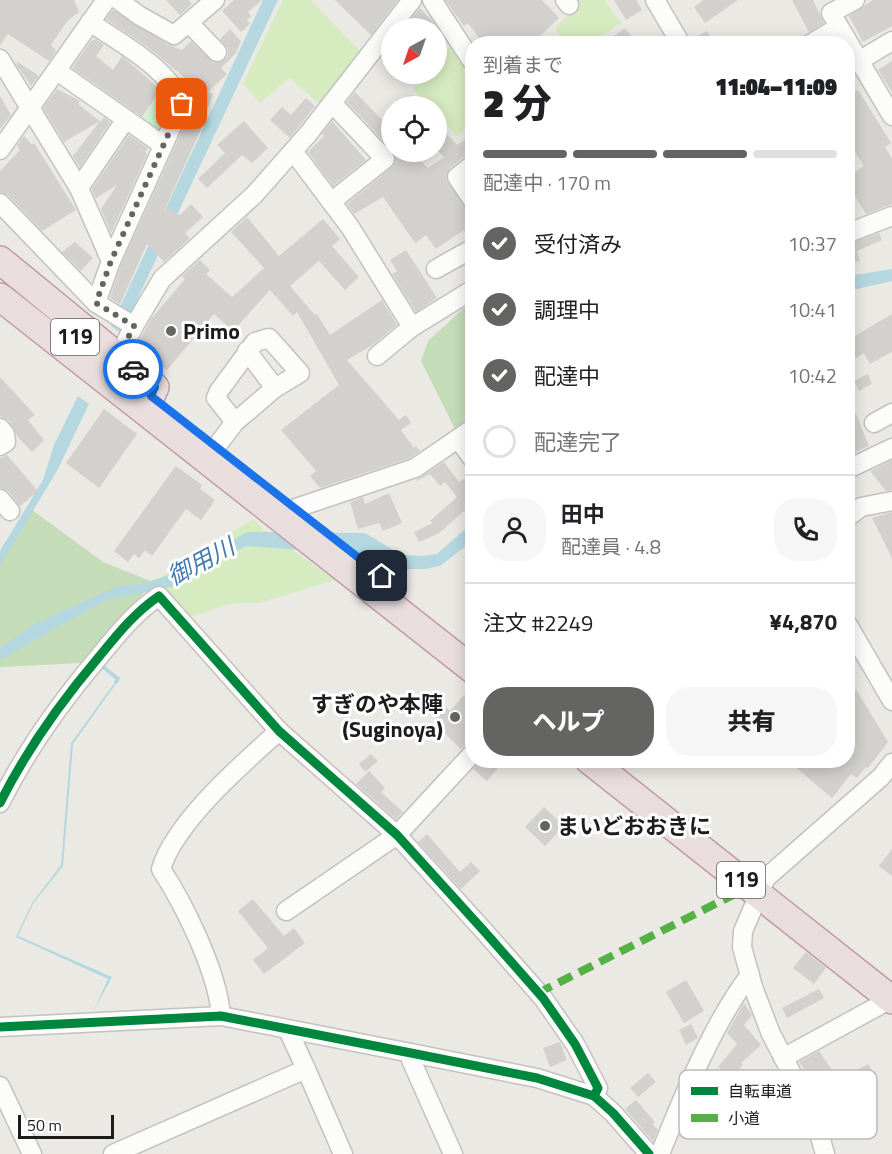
<!DOCTYPE html>
<html lang="ja">
<head>
<meta charset="utf-8">
<style>
	:root { --surface:#fff; --page:#f6f6f6; --text:#202124; --muted:#757577; --line:#e0e0e0; --accent:#646462 }
	body { margin:0; font-family:"Titillium Web","Noto Sans JP",sans-serif; background:var(--page); color:var(--text); height:100vh; display:flex; flex-direction:column; font-size:22px; white-space:nowrap }
	* { box-sizing:border-box; margin:0 }
	p { font-size:20px; color:var(--muted) }
	.icon { flex:none; width:33px; height:33px; fill:none; stroke:currentColor; stroke-width:2; stroke-linecap:round; stroke-linejoin:round }
	.map { position:relative; flex:1; overflow:hidden }
	.drawer { position:absolute; left:465px; top:36px; width:390px; height:732px; display:flex; flex-direction:column; background:var(--surface); border-radius:24px; box-shadow:0 3px 15px #0003 }
	.drawer>* { flex:none }
	.needle { width:39px; rotate:220deg }
	.controls { position:absolute; left:381px; top:18px; display:grid; gap:12px }
	.controls a { display:grid; place-items:center; width:66px; height:66px; border-radius:50%; background:var(--surface); box-shadow:0 3px 15px #0003; font-size:30px }
	.scale { position:absolute; left:18px; bottom:15px; width:96px; box-sizing:border-box; padding-left:6px; border:3px solid #1c1c1c; border-top:0; font-size:16px; line-height:21px; white-space:nowrap; color:#1c1c1c; -webkit-text-stroke:4px #fff; paint-order:stroke }
	.pin { position:absolute; display:grid; place-items:center; width:51px; height:51px; color:#fff; margin:-26px; border-radius:12px; box-shadow:0 3px 9px #0006 }
	.courier { position:absolute; display:grid; place-items:center; width:60px; height:60px; margin:-30px; border:4px solid #1a73e8; border-radius:50%; background:#fff; color:#222; box-shadow:0 2px 8px #0007 }
	.head em { font-style:normal; font-weight:800 }
	.head div { display:flex; flex-direction:column-reverse }
	.head { display:flex; align-items:center; justify-content:space-between; height:102px; padding:0 18px }
	h1 { font-size:39px; font-weight:800; line-height:45px }
	.bar { display:grid; grid-template-columns:repeat(4,1fr); gap:9px 6px; align-content:center; height:72px; padding:0 18px }
	.bar i { height:8px; border-radius:4px; background:var(--line) }
	.bar .active { background:var(--accent) }
	.bar p { grid-column:span 4 }
	.line { display:flex; align-items:center; gap:15px; padding:0 18px; border-top:2px solid var(--line) }
	.line div { flex:1 }
	.round { display:grid; place-items:center; flex:none; width:63px; height:63px; border-radius:24px; background:var(--page) }
	ol { padding:0 18px; list-style:none }
	li { display:flex; align-items:center; gap:18px; height:66px }
	li p { margin-inline-start:auto }
	li .icon { padding:6px; border-radius:50%; background:var(--accent); color:#fff; stroke-width:4 }
	li:last-child { color:var(--muted) }
	li i { width:33px; height:33px; border:3px solid var(--line); border-radius:50% }
	.action { display:flex; gap:12px; margin-top:auto; padding:12px 18px }
	.action a { flex:1; height:69px; border-radius:24px; background:var(--accent); color:#fff; font-size:24px; font-weight:800; line-height:69px; text-align:center }
	.action a+a { background:var(--page); color:var(--text) }
	.map>svg:first-child { display:block }
	.grass { fill:#d7ebc0 }
	.forest { fill:#c4dcb7 }
	.park { fill:#d0f3d0 }
	.water { fill:#b5d8e0 }
	.lines { fill:none; stroke-linecap:round; stroke-linejoin:round }
	.stream { stroke:#b5d8e0; stroke-width:4 }
	.building { fill:#d3d1cd }
	.minor-casing { stroke:#c3c2c0; stroke-width:21 }
	.highway-casing { stroke:#c29aa5; stroke-width:30 }
	.minor { stroke:#fcfcfb; stroke-width:18 }
	.highway { stroke:#e9ddde; stroke-width:27 }
	.quiet { stroke:#55b145; stroke-width:8; stroke-dasharray:15 8; stroke-linecap:butt }
	.cycleway-casing { stroke:#fff; stroke-width:13 }
	.cycleway { stroke:#00873e; stroke-width:9 }
	.done { stroke:#646462; stroke-width:6; stroke-dasharray:0 10.8 }
	.route { stroke:#1a73e8; stroke-width:8 }
	.poi-dot { fill:#646462; stroke:#fff; stroke-width:2 }
	.labels { text-anchor:middle; stroke-width:6; stroke-linejoin:round; paint-order:stroke }
	.shield { fill:#fff; stroke:#606060; stroke-width:1.5 }
	.shield-label { font-size:21px; font-weight:bold; fill:#1c1c1c }
	.poi-label { font-size:22px; font-weight:bold; fill:#1c1c1c; stroke:#fff; text-anchor:start }
	.water-label { font-size:24px; font-style:italic; fill:#447ab1; stroke:#fff }
	.key { fill:#fff; stroke:#bbb; stroke-width:1.5 }
	.key-label { font-size:16px; fill:#1c1c1c }
</style>
</head>
<body>
<div class="map">
<svg width="892" height="1154" viewBox="0 0 892 1154">
	<rect width="100%" height="100%" fill="#ebe9e4"/>
	<g class="grass">
		<polygon points="283,0 311,0 361,52 320,104 289,78 260,103 243,83"/>
		<polygon points="575,0 604,0 621,23 590,43 566,43 555,28 579,5"/>
		<polygon points="453,44 472,73 472,123 457,136 437,114 436,106 430,106 413,89 427,74 436,74 437,62"/>
		<polygon points="253,519 264,530 335,580 259,603 229,604 184,619 153,582"/>
	</g>
	<g class="forest">
		<polygon points="472,301 472,420 455,429 421,361 428,341"/>
		<polygon points="32,510 103,562 153,582 81,663 0,667 0,554"/>
	</g>
	<polygon class="park" points="165,86 176,106 164,131 154,132 140,123"/>
	<g class="water">
		<polygon points="263,0 278,0 121,334 111,326"/>
		<polygon points="892,269 892,281 848,291 848,276"/>
		<polygon points="78,396 89,404 58,469 0,566 0,551 43,480 54,445"/>
		<polygon points="472,523 472,541 440,566 425,569 406,569 385,560 363,555 247,546 220,559 175,586 106,600 0,660 0,648 34,624 118,586 142,584 177,572 247,532 365,533 402,555 421,556 437,554"/>
		<polygon points="97,662 120,678 73,744 63,866 33,904 18,936 112,977 93,1012 108,979 16,937 32,903 61,865 71,743 118,678"/>
	</g>
	<g class="lines">
		<polyline class="stream" points="101,665 118,679 116,682"/>
	</g>
	<g class="building">
		<polygon points="0,0 74,0 79,12 68,20 51,45 56,51 49,61 8,34 0,45"/>
		<polygon points="166,0 189,0 192,4 180,15"/>
		<polygon points="234,0 262,0 248,12 251,16 247,20 250,24 241,32 222,11"/>
		<polygon points="335,0 398,0 371,35"/>
		<polygon points="445,0 542,0 559,18 537,39 541,44 484,44 468,23 464,26"/>
		<polygon points="614,0 636,0 642,10 626,20"/>
		<polygon points="703,0 738,0 705,23 694,7"/>
		<polygon points="792,0 813,0 824,23 809,32"/>
		<polygon points="873,0 892,0 892,26 863,42 849,16"/>
		<polygon points="420,8 435,24 430,28 404,28"/>
		<polygon points="113,10 169,45 182,50 191,41 214,63 224,60 228,56 228,49 220,39 230,29 241,41 236,53 221,68 227,74 208,92 213,94 205,115 207,116 164,211 167,208 180,215 191,204 203,217 185,233 190,238 164,262 147,244 120,304 110,298 121,265 193,107 204,114 193,102 195,86 149,48 106,19"/>
		<polygon points="625,28 631,36 620,44 602,44"/>
		<polygon points="707,31 714,44 692,44 691,40"/>
		<polygon points="96,39 104,45 96,56 113,70 122,56 161,90 142,117 72,68 91,41"/>
		<polygon points="892,61 892,92 878,70"/>
		<polygon points="18,62 39,76 31,86 16,64"/>
		<polygon points="57,89 80,101 78,104 101,122 104,117 110,122 80,167 73,156 100,121 64,142 43,108"/>
		<polygon points="858,90 891,143 885,147 892,159 892,204 866,214 848,185 848,177 864,166 848,142 848,96"/>
		<polygon points="355,92 392,130 392,150 347,102"/>
		<polygon points="410,95 421,106 397,106"/>
		<polygon points="0,96 11,115 0,129"/>
		<polygon points="306,98 315,106 290,138 270,120 282,107 291,115"/>
		<polygon points="244,121 268,148 252,163 242,155 207,188 198,179 225,153 217,145"/>
		<polygon points="332,121 366,160 333,186 308,152 324,136 322,134"/>
		<polygon points="436,123 457,145 472,135 472,154 465,156 450,168 446,178 463,205 472,210 472,241 464,230 436,249 426,235 415,243 383,197 354,214 347,204 392,167 396,162 393,152 412,152 428,168 444,157 436,149"/>
		<polygon points="129,135 148,148 145,152 147,154 111,233 101,209 117,185 96,198 92,189"/>
		<polygon points="24,136 32,145 34,143 76,210 42,231 8,195 0,192 0,171 20,150 17,146"/>
		<polygon points="247,217 279,256 323,219 340,239 332,246 359,277 345,290 319,261 290,286 315,315 317,314 330,335 382,300 397,325 374,344 347,360 399,420 406,415 411,423 401,430 414,448 416,446 420,451 410,458 320,488 310,476 316,471 281,430 339,385 297,312 293,316 270,290 235,329 231,325 229,327 214,314 167,370 137,345 151,319 185,279 182,276 200,260 210,270 206,274 232,297 264,268 231,232"/>
		<polygon points="879,233 882,240 857,251 860,261 848,264 848,244"/>
		<polygon points="75,242 93,258 81,271 62,252"/>
		<polygon points="406,250 437,298 416,312 392,274 397,271 390,260"/>
		<polygon points="892,314 892,352 870,364 864,353 853,360 848,351 848,340"/>
		<polygon points="868,374 872,384 859,391 854,381"/>
		<polygon points="0,377 35,415 28,420 44,440 32,452 18,437 9,421 0,416"/>
		<polygon points="104,409 137,434 99,488 66,463"/>
		<polygon points="856,414 869,446 848,455 848,418"/>
		<polygon points="7,455 38,491 20,506 8,491 0,488 0,458"/>
		<polygon points="892,460 892,490 886,491 870,471"/>
		<polygon points="444,462 459,482 467,477 472,485 472,504 439,533 419,542 414,532 433,523 430,521 457,497 445,482 440,486 430,474 416,481 416,480"/>
		<polygon points="176,466 202,485 200,489 215,500 201,520 186,509 152,556 145,550 139,558 134,554 128,562 114,551"/>
		<polygon points="389,493 402,523 383,531 379,523 358,529 350,502 363,497 365,504"/>
		<polygon points="892,512 892,558 872,518"/>
		<polygon points="848,683 857,691 888,742 868,768 866,767 857,778 851,774 832,798 787,760 848,760"/>
		<polygon points="467,692 472,697 472,739 461,749 433,722 446,707 450,711"/>
		<polygon points="371,754 378,761 365,772 359,764"/>
		<polygon points="481,760 505,760 487,781 473,769"/>
		<polygon points="369,771 385,788 381,792 403,812 396,819 356,784"/>
		<polygon points="544,807 564,826 545,846 525,827"/>
		<polygon points="427,834 460,872 471,862 480,871 461,889 418,842"/>
		<polygon points="892,849 892,876 879,866"/>
		<polygon points="253,899 284,936 294,928 305,943 264,974 253,960 268,948 238,911"/>
		<polygon points="806,952 826,968 814,984 793,968"/>
		<polygon points="686,980 704,1011 684,1023 666,992"/>
		<polygon points="819,989 824,998 787,1018 782,1008"/>
		<polygon points="744,1003 752,1015 744,1025 761,1045 741,1063 743,1064 732,1078 718,1067 737,1044 727,1033"/>
		<polygon points="691,1024 698,1038 686,1045 679,1030"/>
		<polygon points="560,1042 567,1060 550,1067 543,1048"/>
		<polygon points="819,1051 839,1080 868,1064 876,1077 839,1098 830,1083 820,1090 799,1062"/>
		<polygon points="648,1073 656,1082 638,1097 630,1088"/>
		<polygon points="636,1100 655,1122 652,1124 658,1130 653,1141 625,1109"/>
	</g>
	<g class="lines">
		<defs>
			<g id="minor">
				<polyline points="118,0 140,16 174,35 215,0"/>
				<polyline points="432,0 472,61"/>
				<polyline points="565,0 569,5"/>
				<polyline points="655,0 681,44"/>
				<polyline points="855,0 831,13 892,116"/>
				<path d="M90,22C120,43 169,68 182,104L111,261"/>
				<polyline points="189,23 217,52"/>
				<polyline points="810,44 839,27"/>
				<polyline points="0,59 79,188 111,261 96,303 134,326 118,357"/>
				<polyline points="859,61 892,41"/>
				<polyline points="57,71 163,145"/>
				<polyline points="0,150 106,0"/>
				<polyline points="293,151 350,227 412,327 472,290"/>
				<polyline points="472,165 457,177 472,199"/>
				<polyline points="79,188 126,119"/>
				<polyline points="331,202 385,159 332,103"/>
				<polyline points="0,203 96,303"/>
				<polyline points="848,233 892,216"/>
				<polyline points="436,269 468,251"/>
				<polyline points="134,326 162,279 254,195 308,134 412,0"/>
				<polyline points="377,356 412,327"/>
				<polyline points="235,422 216,398 219,391 255,342 269,338 300,373 275,388"/>
				<polyline points="874,423 892,413"/>
				<polyline points="0,428 5,434 6,442 0,446"/>
				<polyline points="459,440 472,458"/>
				<polyline points="216,447 235,422 275,388 247,351"/>
				<polyline points="848,469 892,448"/>
				<polyline points="0,499 10,511"/>
				<polyline points="848,517 861,507 892,501"/>
				<polyline points="284,520 296,508 415,468 472,429"/>
				<polyline points="848,625 892,701"/>
				<path d="M0,803C27,749 59,704 98,658C117,635 134,613 159,596L279,731L397,835L484,931L543,998L575,1044L598,1088L594,1096"/>
				<polyline points="286,911 397,835 472,754"/>
				<path d="M221,1016C218,973 185,906 161,869C175,822 242,764 279,731"/>
				<polyline points="0,1027 221,1016 411,1053 537,1078 594,1096 613,1113 649,1154"/>
				<polyline points="411,1053 411,1060 453,1154"/>
				<polyline points="783,1058 891,999"/>
				<polyline points="306,1069 343,1154"/>
				<polyline points="0,1086 32,1154"/>
				<polyline points="113,1154 306,1069 288,1030"/>
				<path d="M660,1154C682,1099 714,1021 750,975"/>
				<polyline points="825,1154 814,1116 771,1034 753,987 742,947 743,931 766,878 881,777 892,763"/>
			</g>
			<g id="highway">
				<polyline points="0,260 155,387 151,396"/>
				<polyline points="0,297 472,669"/>
				<polyline points="589,760 892,1000"/>
			</g>
		</defs>
		<use href="#minor" class="minor-casing"/>
		<use href="#highway" class="highway-casing"/>
		<use href="#minor" class="minor"/>
		<use href="#highway" class="highway"/>
		<polyline class="quiet" points="538,993 739,892"/>
		<defs>
			<g id="cycleway">
				<path d="M0,803C27,749 59,704 98,658C117,635 134,613 159,596L279,731L397,835L484,931L543,998L575,1044L598,1088L594,1096"/>
				<polyline points="0,1027 221,1016 411,1053 537,1078 594,1096 613,1113 649,1154"/>
			</g>
		</defs>
		<use href="#cycleway" class="cycleway-casing"/>
		<use href="#cycleway" class="cycleway"/>
	</g>
	<g class="lines">
		<polyline class="done" points="133,369 118,357 134,326 96,303 111,261 182,104"/>
		<polyline class="route" points="133,369 155,387 151,396 382,576"/>
	</g>
	<g class="poi-dot">
		<circle cx="171" cy="331" r="6"/>
		<circle cx="455" cy="717" r="6"/>
		<circle cx="545" cy="826" r="6"/>
	</g>
	<g class="labels">
		<g class="shield">
			<rect x="51" y="319" width="48" height="36" rx="4.5"/>
			<rect x="717" y="862" width="48" height="36" rx="4.5"/>
		</g>
		<g class="shield-label">
			<text x="75" y="344">119</text>
			<text x="741" y="887">119</text>
		</g>
		<g class="poi-label">
			<text x="183" y="339">Primo</text>
			<text x="443" y="712" text-anchor="end">すぎのや本陣<tspan x="443" dy="25">(Suginoya)</tspan></text>
			<text x="557" y="834">まいどおおきに</text>
		</g>
		<g class="water-label">
			<text transform="translate(201 562) rotate(-28)" y="8">御用川</text>
		</g>
	</g>
	<rect x="679" y="1070" width="198" height="69" rx="9" class="key"/>
	<rect x="691" y="1087" width="27" height="8" fill="#00873e"/>
	<rect x="691" y="1114" width="27" height="8" fill="#55b145"/>
	<g class="key-label">
		<text x="728" y="1097">自転車道</text>
		<text x="728" y="1124">小道</text>
	</g>
</svg>
<div class="controls">
<a><svg class="needle" viewBox="-14 -14 28 28"><path d="M0-13l5 13h-10z" fill="#e53935"/><path d="M0 13l5-13h-10z" fill="#757577"/></svg></a>
<a><svg class="icon" aria-label="locate" viewBox="0 0 24 24"><circle cx="12" cy="12" r="6"/><path d="M12 2v4M12 18v4M2 12h4M18 12h4"/></svg></a>
</div>
<div class="scale">50 m</div>
<div class="pin" style="left:182px;top:104px;background:#ea580c"><svg class="icon" aria-label="bag" viewBox="0 0 24 24"><path d="M5 8h14l-1 12H6zM9 8a3 3 0 0 1 6 0"/></svg></div>
<div class="pin" style="left:382px;top:576px;background:#1f2937"><svg class="icon" aria-label="home" viewBox="0 0 24 24"><path d="M3 11l9-7 9 7M6 9v11h12V9"/></svg></div>
<div class="courier" style="left:133px;top:369px"><svg class="icon" aria-label="car" viewBox="0 0 24 24"><path d="M5 17H2v-5l4-1 3-4h7l3 4 3 1v5h-3M9 17h6M6 11h13"/><circle cx="7" cy="17" r="2"/><circle cx="17" cy="17" r="2"/></svg></div>
<section class="drawer">
<div class="head"><div><h1>2 分</h1><p>到着まで</p></div><em>11:04–11:09</em></div>
<div class="bar"><i class="active"></i><i class="active"></i><i class="active"></i><i></i><p>配達中 · 170 m</p></div>
<ol>
<li><svg class="icon" aria-label="check" viewBox="0 0 24 24"><path d="M5 12l5 5 9-10"/></svg>受付済み<p>10:37</p></li>
<li><svg class="icon" aria-label="check" viewBox="0 0 24 24"><path d="M5 12l5 5 9-10"/></svg>調理中<p>10:41</p></li>
<li><svg class="icon" aria-label="check" viewBox="0 0 24 24"><path d="M5 12l5 5 9-10"/></svg>配達中<p>10:42</p></li>
<li><i></i>配達完了</li>
</ol>
<div class="line" style="height:108px"><a class="round"><svg class="icon" aria-label="person" viewBox="0 0 24 24"><circle cx="12" cy="8" r="4"/><path d="M4 21q1-7 8-7t8 7"/></svg></a><div><b>田中</b><p>配達員 · 4.8</p></div><a class="round"><svg class="icon" aria-label="phone" viewBox="0 0 24 24"><path d="M5 4h4l2 5-3 2q2 4 5 5l2-3 5 2v4C11 20 4 13 5 4z"/></svg></a></div>
<div class="line" style="height:78px"><div>注文 #2249</div><b>¥4,870</b></div>
<div class="action"><a>ヘルプ</a><a>共有</a></div>
</section>
</div>
</body>
</html>
